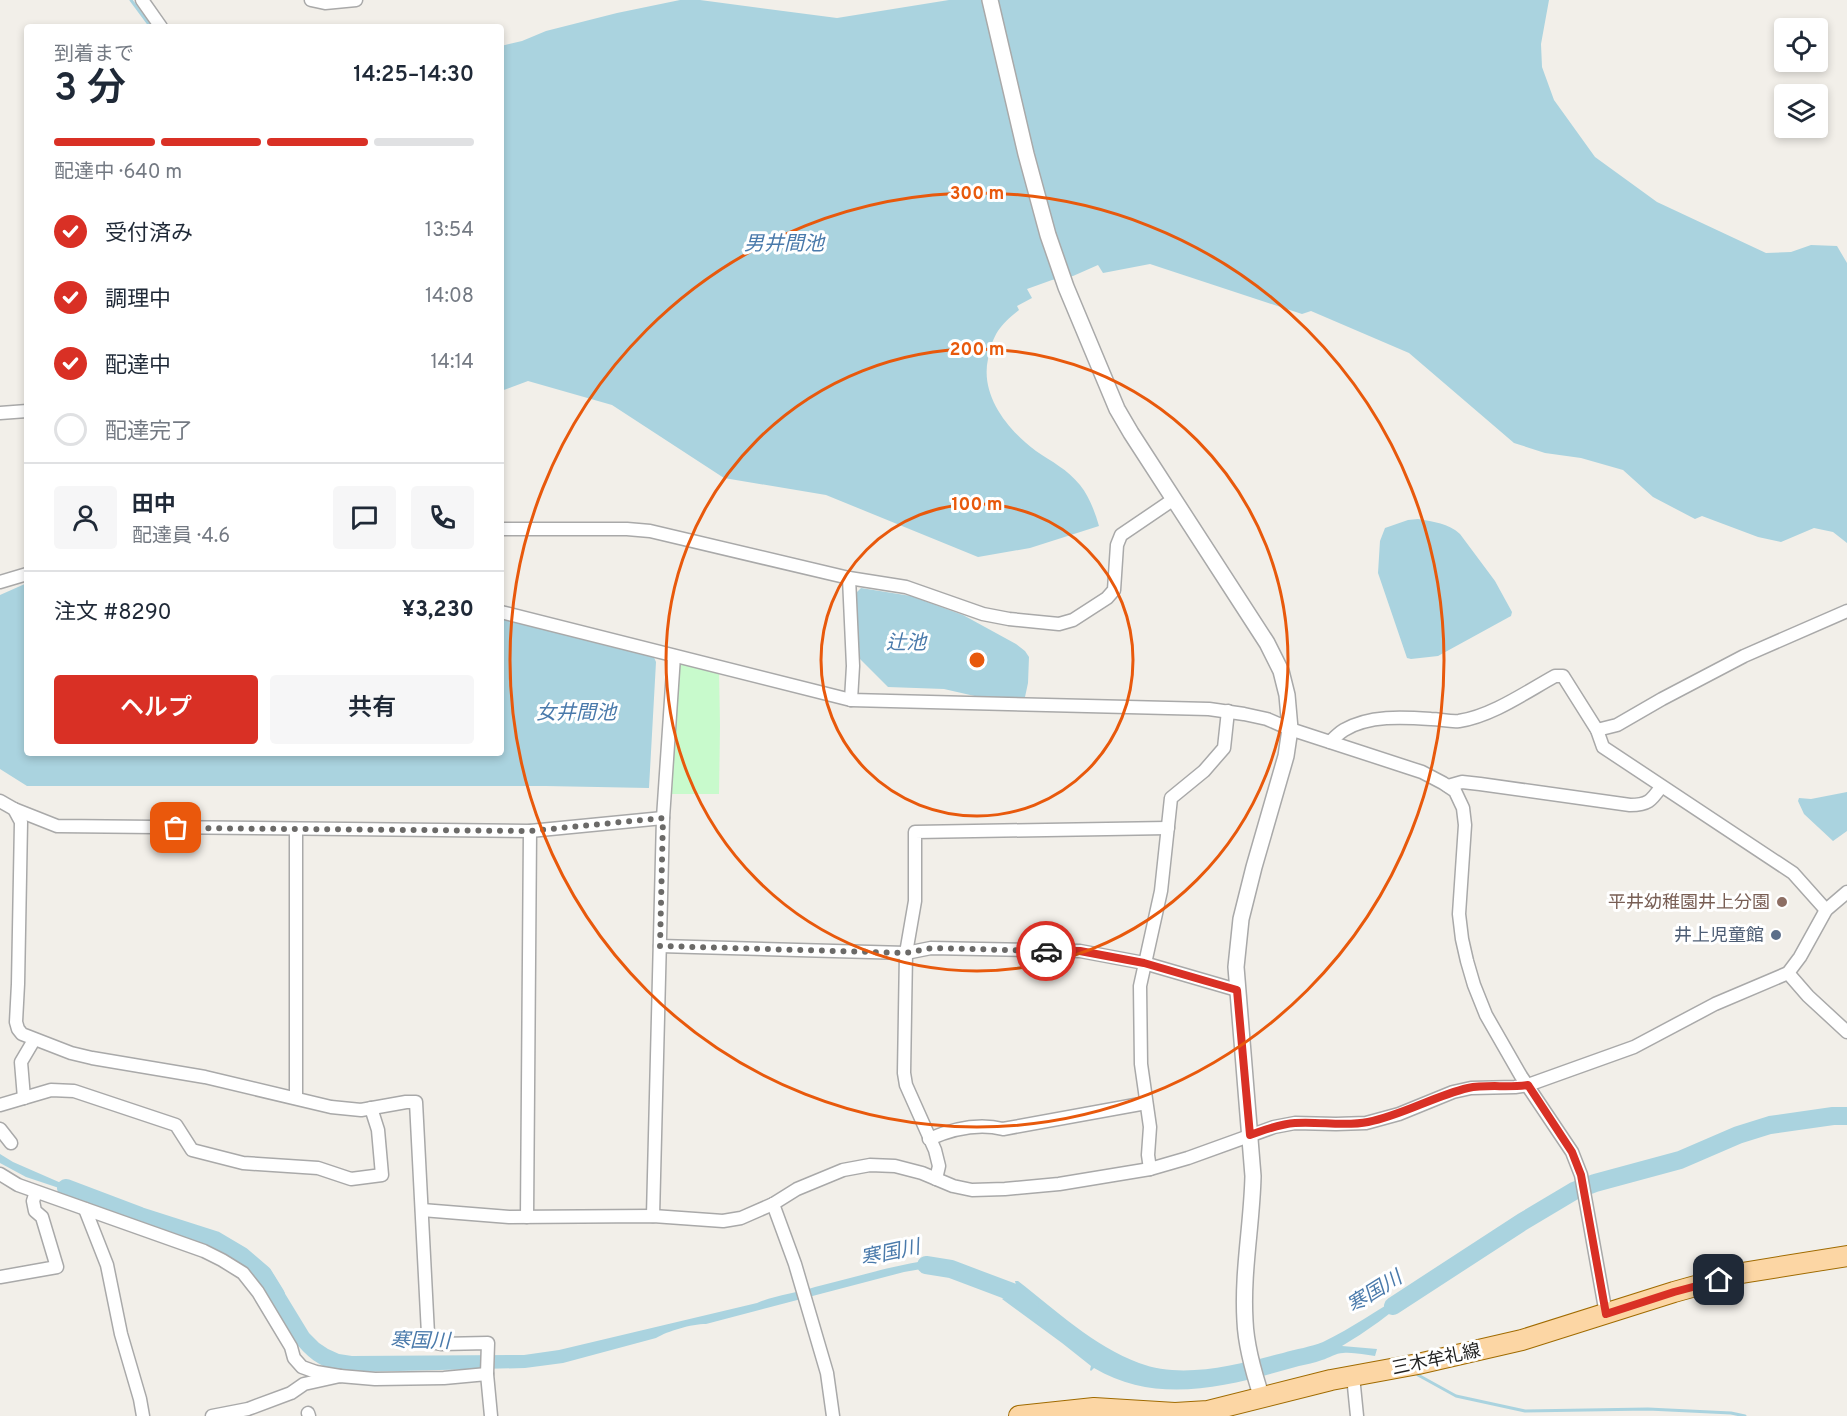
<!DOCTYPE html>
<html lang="ja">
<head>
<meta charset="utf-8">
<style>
	:root { --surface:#fff; --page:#f6f6f7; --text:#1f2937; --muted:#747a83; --line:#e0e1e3; --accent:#d93025 }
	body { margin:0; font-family:Overpass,"Noto Sans JP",sans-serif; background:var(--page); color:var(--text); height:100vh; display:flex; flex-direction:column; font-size:22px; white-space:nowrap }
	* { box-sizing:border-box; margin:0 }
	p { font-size:20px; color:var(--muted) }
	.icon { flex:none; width:33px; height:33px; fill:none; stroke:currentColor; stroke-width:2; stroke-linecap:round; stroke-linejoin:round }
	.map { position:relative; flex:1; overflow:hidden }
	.drawer { position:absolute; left:24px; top:24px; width:480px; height:732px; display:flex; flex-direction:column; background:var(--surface); border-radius:6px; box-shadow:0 3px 9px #0003 }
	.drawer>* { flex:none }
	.controls { position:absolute; left:1774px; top:18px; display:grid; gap:12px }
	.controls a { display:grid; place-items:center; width:54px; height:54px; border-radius:6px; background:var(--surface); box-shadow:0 3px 9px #0003; font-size:30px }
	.pin { position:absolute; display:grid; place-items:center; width:51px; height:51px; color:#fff; margin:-26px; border-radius:12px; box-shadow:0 3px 9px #0006 }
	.courier { position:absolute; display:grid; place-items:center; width:60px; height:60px; margin:-30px; border:4px solid #d93025; border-radius:50%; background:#fff; color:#222; box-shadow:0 2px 8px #0007 }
	.headline em { font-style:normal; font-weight:600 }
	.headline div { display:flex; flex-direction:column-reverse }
	.headline { display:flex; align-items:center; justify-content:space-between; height:102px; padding:0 30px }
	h1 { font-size:39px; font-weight:600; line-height:45px }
	.bar { display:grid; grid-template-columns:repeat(4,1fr); gap:9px 6px; align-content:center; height:72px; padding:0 30px }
	.bar i { height:8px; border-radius:4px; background:var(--line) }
	.bar .selected { background:var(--accent) }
	.bar p { grid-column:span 4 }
	.line { display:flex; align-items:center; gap:15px; padding:0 30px; border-top:2px solid var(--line) }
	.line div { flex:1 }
	.round { display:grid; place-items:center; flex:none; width:63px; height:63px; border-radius:6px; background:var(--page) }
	ol { padding:0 30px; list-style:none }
	li { display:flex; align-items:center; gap:18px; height:66px }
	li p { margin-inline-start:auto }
	li .icon { padding:6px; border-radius:50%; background:var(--accent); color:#fff; stroke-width:4 }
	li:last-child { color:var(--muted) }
	li i { width:33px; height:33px; border:3px solid var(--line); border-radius:50% }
	.button { display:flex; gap:12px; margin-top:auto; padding:12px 30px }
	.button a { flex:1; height:69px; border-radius:6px; background:var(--accent); color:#fff; font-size:24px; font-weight:600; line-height:69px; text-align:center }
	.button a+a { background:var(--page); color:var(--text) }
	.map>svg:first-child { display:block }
	.park { fill:#c8facc }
	.water { fill:#aad3df }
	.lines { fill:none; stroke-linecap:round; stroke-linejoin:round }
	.stream { stroke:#aad3df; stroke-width:3 }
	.river { stroke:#aad3df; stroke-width:18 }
	.minor-casing { stroke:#a9a9a9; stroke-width:15 }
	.tertiary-casing { stroke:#a9a9a9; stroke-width:18 }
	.primary-casing { stroke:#a06b00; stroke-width:22 }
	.minor { stroke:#fff; stroke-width:12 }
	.tertiary { stroke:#fff; stroke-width:15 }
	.primary { stroke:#fcd6a4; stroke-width:20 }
	.done { stroke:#6b6a68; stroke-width:6; stroke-dasharray:0 10.8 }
	.route { stroke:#d93025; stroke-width:8 }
	.ring { fill:none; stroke:#e8590c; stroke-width:3 }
	.education-dot { fill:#8d6e63; stroke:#fff; stroke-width:2 }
	.service-dot { fill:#5c6f8a; stroke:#fff; stroke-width:2 }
	.labels { text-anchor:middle; stroke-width:6; stroke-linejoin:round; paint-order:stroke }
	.education-label { font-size:18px; fill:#785e54; stroke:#fff; text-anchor:end }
	.service-label { font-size:18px; fill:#4e5e75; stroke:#fff; text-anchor:end }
	.street-label { font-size:18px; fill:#222; stroke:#fff }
	.water-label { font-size:20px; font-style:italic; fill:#4a7aab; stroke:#fff }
	.centre { fill:#e8590c; stroke:#fff; stroke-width:3 }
	.ring-label { font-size:18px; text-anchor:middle; font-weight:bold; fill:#e8590c; stroke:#fff; stroke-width:6; stroke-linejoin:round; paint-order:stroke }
</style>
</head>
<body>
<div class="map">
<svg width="1847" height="1416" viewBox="0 0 1847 1416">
	<rect width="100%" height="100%" fill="#f2efe9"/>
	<polygon class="park" points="675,657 719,669 720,726 719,794 672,794"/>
	<g class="water">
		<path d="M680,0H700L837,18L949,0H1549L1541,44L1542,67L1554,100L1595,157L1657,202L1766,253L1791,252L1811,245L1837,246L1847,263V543L1833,532L1814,528L1781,542L1758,537L1702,516L1695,519L1653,497L1623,470L1581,458L1545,453L1514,443L1409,353L1311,311L1302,314L1150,264L1103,273L1098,265L1073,276L1052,280L1027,289L1032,298L1017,306L1019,310C1000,325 993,334 988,359C980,396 1008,430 1036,451C1052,462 1067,469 1080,485C1089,496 1095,512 1099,526L1030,548L978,557L826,495L724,478L612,405L528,381L501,391V46L522,41L546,31L617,13Z"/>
		<path d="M1418,519C1434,522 1448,523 1460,534L1495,581L1512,612L1511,616L1438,656L1411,659L1407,658L1378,573L1380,541L1385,528L1408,520Z"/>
		<polygon points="27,583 27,753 501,753 501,616 653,655 656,662 649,788 546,786 27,786 0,769 0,595"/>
		<polygon points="861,588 911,596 963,615 1016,644 1025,651 1029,657 1028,683 1025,697 979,697 944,689 888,687 858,657 855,594"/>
		<polygon points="1847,792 1847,831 1833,841 1804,814 1798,801 1799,798 1811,799"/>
		<polygon points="0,1154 13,1162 84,1193 92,1199 26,1177 0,1163"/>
		<path d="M924,1261L943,1262L950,1266L951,1269L947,1271L927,1268L904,1272L706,1324C691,1324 668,1331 656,1338L563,1363L525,1368L358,1372C347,1371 335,1371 325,1367C293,1352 274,1309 256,1280L270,1269L309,1333L319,1343L328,1349L339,1354L352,1356L524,1355L559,1350L757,1303C776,1295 796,1293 815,1287C852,1278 887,1267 924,1261Z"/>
		<path d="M1015,1281H1018C1056,1310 1093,1346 1139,1363C1184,1380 1238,1364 1283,1353C1296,1349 1311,1347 1323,1342C1352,1328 1379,1309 1406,1293H1412C1394,1313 1365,1332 1342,1346L1377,1349L1375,1356C1365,1355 1354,1352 1343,1353C1336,1353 1329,1358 1322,1360C1314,1363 1307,1364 1299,1366C1231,1385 1160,1407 1094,1368L1091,1371L1090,1370L1091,1366L1062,1343L1002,1299L1009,1295L1016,1285Z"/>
	</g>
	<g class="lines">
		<g class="stream">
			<polyline points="131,0 151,27"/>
			<polyline points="1418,1375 1456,1396 1525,1411 1648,1409 1731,1413 1745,1416"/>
		</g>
		<g class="river">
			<polyline points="66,1188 140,1216 215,1240 242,1256 263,1274 276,1295"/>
			<polyline points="926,1265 951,1269 1012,1292 1030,1306"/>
			<polyline points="1393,1306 1522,1222 1574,1191 1595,1183 1680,1160 1738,1135 1770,1125 1833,1116 1847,1116"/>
		</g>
		<defs>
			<g id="minor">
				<polyline points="142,0 161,27"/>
				<polyline points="311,0 325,3 356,0"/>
				<polyline points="0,413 27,411"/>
				<polyline points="501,529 627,529 650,531 849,578 906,587 983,614 1009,619 1059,624 1073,620 1107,598 1114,590 1117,545 1121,535 1174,499"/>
				<polyline points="849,578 853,666 851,700"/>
				<polyline points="0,582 27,574"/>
				<polyline points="501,612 851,700 1209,709 1244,714 1267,719 1290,729 1422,772 1443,783 1455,791 1463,808 1465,825 1459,914 1462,939 1467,961 1474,985 1486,1015 1521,1076 1572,1152 1581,1175 1606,1314"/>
				<polyline points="1597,730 1617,725 1662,699 1744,656 1847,611"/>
				<path d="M1330,742C1334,738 1339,733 1344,730C1369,715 1403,717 1431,719C1440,719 1450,722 1459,721C1492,716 1526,692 1555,676H1563L1597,730L1603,747L1793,873L1826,910"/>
				<path d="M1448,786L1462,782L1480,784L1630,805C1648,805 1651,801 1661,787"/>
				<polyline points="0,801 14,809 21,822 18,984 16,1022 18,1029 22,1034 71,1053 92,1058 205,1077 331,1107 361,1110 406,1102 416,1102 428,1334 431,1342 441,1344 488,1343 487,1374 491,1416"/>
				<polyline points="14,809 57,826 530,831 663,818"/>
				<polyline points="296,829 296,1098"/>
				<polyline points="660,946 906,953 931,948 1080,951 1144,963 1237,990"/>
				<polyline points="1788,973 1808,996 1847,1032"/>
				<polyline points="24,1098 21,1062 34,1040"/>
				<polyline points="0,1105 51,1090 74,1091 176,1125 192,1150 243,1163 318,1168 351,1179 382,1175 378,1130 371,1108"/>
				<polyline points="0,1129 11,1143"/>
				<path d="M929,1139C952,1129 979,1123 1003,1129L1146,1103"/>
				<polyline points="1150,1169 1148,1155 1150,1127 1141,1064 1140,986 1161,891 1171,798 1204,771 1224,748 1228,711"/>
				<polyline points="0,1174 18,1185 204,1251 222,1260 243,1273 258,1292 291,1347 294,1358 302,1367 316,1372 340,1376"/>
				<polyline points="936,1179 939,1166 935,1150 906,1085 904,1073 906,953 915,901 915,832 1168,828"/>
				<polyline points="773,1204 795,1264 827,1373 833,1416"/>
				<polyline points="85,1209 107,1265 121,1334 140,1399 143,1416"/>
				<polyline points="422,1210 509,1217 653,1216 723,1221 741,1218 773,1204 797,1189 843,1170 870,1165 895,1166 922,1173 953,1186 972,1190 1005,1189 1059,1184 1150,1169 1188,1158 1274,1127 1295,1123 1336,1124 1366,1123 1399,1114 1453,1092 1471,1088 1515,1087 1528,1085 1634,1047 1715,1004 1788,973 1800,957 1826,910 1847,892"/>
				<polyline points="653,1216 663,818 674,656"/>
				<polyline points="527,1217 530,831"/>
				<polyline points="0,1277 57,1267 42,1217 35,1211 33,1201 36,1192"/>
				<polyline points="1353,1376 1357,1416"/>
				<polyline points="308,1413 309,1416"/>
				<polyline points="212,1416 248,1409 291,1393 304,1384 340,1376 375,1379 444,1378 487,1374"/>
			</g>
			<path id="tertiary" d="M990,0L1026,154L1048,235L1066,287L1117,409L1131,433L1267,643L1281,671L1287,695L1290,729L1286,756L1254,867L1241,919L1236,967L1253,1176C1252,1224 1242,1272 1245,1321C1246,1347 1254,1374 1262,1398"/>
			<polyline id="primary" points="1019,1416 1094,1408 1175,1413 1208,1411 1331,1380 1418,1364 1522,1340 1674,1292 1742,1273 1847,1256"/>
		</defs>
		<use href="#minor" class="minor-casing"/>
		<use href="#tertiary" class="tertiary-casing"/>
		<use href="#primary" class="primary-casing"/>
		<use href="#minor" class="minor"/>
		<use href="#tertiary" class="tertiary"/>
		<use href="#primary" class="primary"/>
	</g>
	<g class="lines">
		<polyline class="done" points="176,828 530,831 663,818 660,946 906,953 932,948 1046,951"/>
		<path class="route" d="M1046,951H1080L1144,963L1237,990L1250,1135C1265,1130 1279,1124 1295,1123C1319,1121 1344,1127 1368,1122C1403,1115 1434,1096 1468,1088C1487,1084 1508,1088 1528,1085L1572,1152L1581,1175L1606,1314L1674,1292L1719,1280"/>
	</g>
	<g class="ring">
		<circle cx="977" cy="660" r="156"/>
		<circle cx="977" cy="660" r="311"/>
		<circle cx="977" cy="660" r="467"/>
	</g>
	<circle class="education-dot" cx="1782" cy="902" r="6"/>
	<circle class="service-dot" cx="1776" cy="935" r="6"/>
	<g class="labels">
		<g class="education-label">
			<text x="1770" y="908">平井幼稚園井上分園</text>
		</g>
		<g class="service-label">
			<text x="1764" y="941">井上児童館</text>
		</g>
		<g class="street-label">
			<text transform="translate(1436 1359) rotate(-12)" y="6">三木牟礼線</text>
		</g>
		<g class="water-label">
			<text x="784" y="250">男井間池</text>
			<text x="906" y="649">辻池</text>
			<text x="576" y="719">女井間池</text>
			<text transform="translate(890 1252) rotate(-12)" y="7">寒国川</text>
			<text transform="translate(1374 1291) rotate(-32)" y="7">寒国川</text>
			<text transform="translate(420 1340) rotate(1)" y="7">寒国川</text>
		</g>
	</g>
	<circle cx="977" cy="660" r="9" class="centre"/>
	<g class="ring-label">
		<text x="977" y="199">300 m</text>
		<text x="977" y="355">200 m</text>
		<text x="977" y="510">100 m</text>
	</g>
</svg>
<div class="controls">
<a><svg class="icon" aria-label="locate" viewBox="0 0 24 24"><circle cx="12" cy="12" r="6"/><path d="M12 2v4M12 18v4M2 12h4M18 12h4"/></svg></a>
<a><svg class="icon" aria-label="layers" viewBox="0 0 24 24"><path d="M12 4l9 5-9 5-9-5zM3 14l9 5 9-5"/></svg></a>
</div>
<div class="pin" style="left:176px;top:828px;background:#ea580c"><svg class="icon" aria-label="bag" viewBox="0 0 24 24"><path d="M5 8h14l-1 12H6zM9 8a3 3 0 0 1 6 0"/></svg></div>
<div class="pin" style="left:1719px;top:1280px;background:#1f2937"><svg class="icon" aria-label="home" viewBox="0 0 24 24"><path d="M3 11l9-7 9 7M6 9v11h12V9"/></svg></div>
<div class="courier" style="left:1046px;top:951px"><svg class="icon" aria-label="car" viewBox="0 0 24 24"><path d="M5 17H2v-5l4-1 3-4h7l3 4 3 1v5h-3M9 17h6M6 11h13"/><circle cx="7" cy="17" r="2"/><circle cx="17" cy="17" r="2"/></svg></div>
<section class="drawer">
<div class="headline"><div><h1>3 分</h1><p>到着まで</p></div><em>14:25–14:30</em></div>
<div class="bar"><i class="selected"></i><i class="selected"></i><i class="selected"></i><i></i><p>配達中 · 640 m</p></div>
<ol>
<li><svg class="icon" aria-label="check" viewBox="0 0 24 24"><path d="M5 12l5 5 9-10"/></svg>受付済み<p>13:54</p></li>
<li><svg class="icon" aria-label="check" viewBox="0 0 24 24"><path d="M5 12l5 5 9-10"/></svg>調理中<p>14:08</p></li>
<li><svg class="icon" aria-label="check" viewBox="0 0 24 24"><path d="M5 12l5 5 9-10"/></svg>配達中<p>14:14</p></li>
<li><i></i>配達完了</li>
</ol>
<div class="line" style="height:108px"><a class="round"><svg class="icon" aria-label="person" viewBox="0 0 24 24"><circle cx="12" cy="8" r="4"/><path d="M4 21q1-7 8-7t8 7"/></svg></a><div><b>田中</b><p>配達員 · 4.6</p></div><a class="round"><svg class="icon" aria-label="chat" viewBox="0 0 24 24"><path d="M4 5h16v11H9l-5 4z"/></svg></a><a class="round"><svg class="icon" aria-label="phone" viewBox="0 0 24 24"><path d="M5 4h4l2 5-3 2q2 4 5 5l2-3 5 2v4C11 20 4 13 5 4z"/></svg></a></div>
<div class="line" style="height:78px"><div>注文 #8290</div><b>¥3,230</b></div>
<div class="button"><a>ヘルプ</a><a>共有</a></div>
</section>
</div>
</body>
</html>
